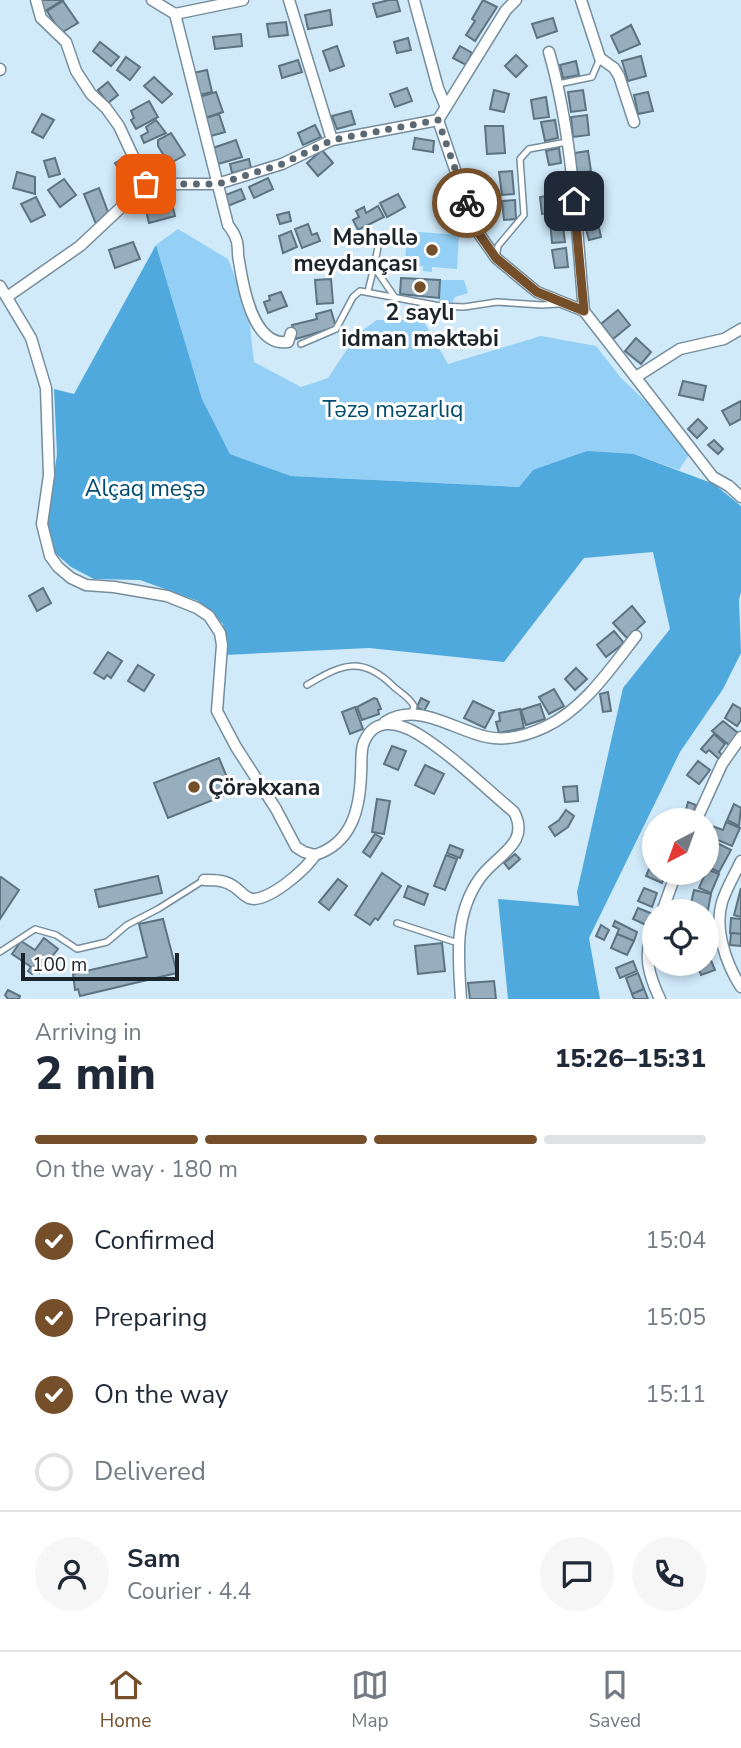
<!DOCTYPE html>
<html lang="en">
<head>
<meta charset="utf-8">
<style>
	:root { --surface:#fff; --page:#f6f6f7; --text:#1f2937; --muted:#747a83; --line:#e0e1e3; --accent:#744f2a }
	body { margin:0; font-family:"Nunito Sans",sans-serif; background:var(--page); color:var(--text); height:100vh; display:flex; flex-direction:column; font-size:26px; white-space:nowrap }
	* { box-sizing:border-box; margin:0 }
	p { font-size:23px; color:var(--muted) }
	.icon { flex:none; width:38px; height:38px; fill:none; stroke:currentColor; stroke-width:2; stroke-linecap:round; stroke-linejoin:round }
	.map { position:relative; height:999px; overflow:hidden }
	.side { display:flex; flex-direction:column; background:var(--surface); flex:1 }
	.side>* { flex:none }
	.needle { width:46px; rotate:221deg }
	.controls { position:absolute; left:642px; top:808px; display:grid; gap:14px }
	.controls a { display:grid; place-items:center; width:77px; height:77px; border-radius:50%; background:var(--surface); box-shadow:0 4px 10px #0003; font-size:35px }
	.scale { position:absolute; left:21px; bottom:18px; width:158px; box-sizing:border-box; padding-left:7px; border:4px solid #1b242a; border-top:0; font-size:19px; line-height:24px; white-space:nowrap; color:#1b242a; -webkit-text-stroke:5px #fff; paint-order:stroke }
	.pin { position:absolute; display:grid; place-items:center; width:60px; height:60px; color:#fff; margin:-30px; border-radius:14px; box-shadow:0 4px 10px #0006 }
	.courier { position:absolute; display:grid; place-items:center; width:70px; height:70px; margin:-35px; border:5px solid #744f2a; border-radius:50%; background:#fff; color:#222; box-shadow:0 2px 9px #0007 }
	.overview em { font-style:normal; font-weight:800 }
	.overview div { display:flex; flex-direction:column-reverse }
	.overview { display:flex; align-items:center; justify-content:space-between; height:119px; padding:0 35px }
	h1 { font-size:46px; font-weight:800; line-height:52px }
	.bar { display:grid; grid-template-columns:repeat(4,1fr); gap:10px 7px; align-content:center; height:84px; padding:0 35px }
	.bar i { height:9px; border-radius:5px; background:var(--line) }
	.bar .selected { background:var(--accent) }
	.bar p { grid-column:span 4 }
	.line { display:flex; align-items:center; gap:18px; padding:0 35px; border-top:2px solid var(--line) }
	.line div { flex:1 }
	.round { display:grid; place-items:center; flex:none; width:74px; height:74px; border-radius:37px; background:var(--page) }
	ol { padding:0 35px; list-style:none }
	li { display:flex; align-items:center; gap:21px; height:77px }
	li p { margin-inline-start:auto }
	li .icon { padding:7px; border-radius:50%; background:var(--accent); color:#fff; stroke-width:4 }
	li:last-child { color:var(--muted) }
	li i { width:38px; height:38px; border:4px solid var(--line); border-radius:50% }
	.dock { display:flex; justify-content:space-around; align-items:center; height:98px; border-top:2px solid var(--line); background:var(--surface); font-size:19px; color:var(--muted) }
	.dock a { display:grid; justify-items:center; gap:4px }
	.dock .selected { color:var(--accent) }
	.map>svg:first-child { display:block }
	.green { fill:#94d0f5 }
	.forest { fill:#50a9dd }
	.building { fill:#96aebe; stroke:#5d7381; stroke-width:2 }
	.lines { fill:none; stroke-linecap:round; stroke-linejoin:round }
	.lane-casing { stroke:#768d9c; stroke-width:8 }
	.street-casing { stroke:#768d9c; stroke-width:13 }
	.lane { stroke:#fff; stroke-width:5 }
	.street { stroke:#fff; stroke-width:10 }
	.done { stroke:#5a6973; stroke-width:7; stroke-dasharray:0 12.6 }
	.route { stroke:#744f2a; stroke-width:9 }
	.poi-dot { fill:#744f2a; stroke:#fff; stroke-width:2.5 }
	.labels { text-anchor:middle; stroke-width:6; stroke-linejoin:round; paint-order:stroke }
	.poi-label { font-size:23px; font-weight:bold; fill:#1b242a; stroke:#fff; text-anchor:end }
	.park-label { font-size:23px; fill:#004c6e; stroke:#fff }
</style>
</head>
<body>
<div class="map">
<svg width="741" height="999" viewBox="0 0 741 999">
	<rect width="100%" height="100%" fill="#d0eafa"/>
	<g class="green">
		<polygon points="178,229 228,259 248,310 254,362 301,387 328,378 357,334 377,320 423,320 448,364 541,336 596,346 621,378 694,447 679,470 634,454 533,470 519,487 291,476 230,454 202,399 156,245"/>
		<polygon points="407,231 459,235 457,269 432,267 432,272 423,271 423,266 405,265"/>
		<polygon points="440,280 464,280 468,293 455,297 452,303 439,302"/>
	</g>
	<polygon class="forest" points="156,245 202,399 230,454 291,476 519,487 533,470 587,451 634,454 714,484 741,506 741,592 739,600 741,653 723,689 680,752 589,938 600,999 508,999 498,899 579,906 577,892 623,688 670,629 653,552 584,558 504,662 369,648 225,655 223,624 198,601 140,580 94,579 71,567 54,552 47,526 57,454 54,389 74,394"/>
	<g class="building">
		<polygon points="39,0 63,0 45,11"/>
		<polygon points="389,0 397,0 400,11 377,17 373,4"/>
		<polygon points="483,0 497,7 475,41 466,35 475,21 472,19"/>
		<polygon points="63,1 78,23 61,33 47,11"/>
		<polygon points="330,10 332,25 308,29 305,15"/>
		<polygon points="553,18 557,31 537,38 532,24"/>
		<polygon points="286,22 288,35 269,37 267,24"/>
		<polygon points="631,25 640,44 619,53 611,36"/>
		<polygon points="241,34 242,46 215,49 213,37"/>
		<polygon points="408,38 411,50 397,53 394,42"/>
		<polygon points="100,42 119,57 111,66 93,51"/>
		<polygon points="337,46 344,66 330,71 323,51"/>
		<polygon points="460,46 472,53 466,65 453,58"/>
		<polygon points="516,55 527,66 516,77 505,66"/>
		<polygon points="641,56 646,76 628,81 622,61"/>
		<polygon points="126,57 140,67 130,80 117,70"/>
		<polygon points="298,60 302,72 282,78 279,66"/>
		<polygon points="576,61 579,75 563,78 560,65"/>
		<polygon points="207,70 212,92 199,95 193,73"/>
		<polygon points="154,77 172,94 162,103 144,86"/>
		<polygon points="108,82 118,95 108,103 98,90"/>
		<polygon points="407,88 412,101 395,107 390,94"/>
		<polygon points="494,90 509,94 504,112 490,109"/>
		<polygon points="583,90 586,110 571,112 568,92"/>
		<polygon points="216,92 223,112 205,118 199,97"/>
		<polygon points="648,92 653,111 638,114 634,95"/>
		<polygon points="546,97 549,117 534,119 531,100"/>
		<polygon points="149,101 158,117 136,129 131,120 134,118 131,111"/>
		<polygon points="351,111 355,124 337,129 332,116"/>
		<polygon points="42,114 54,120 43,138 32,132"/>
		<polygon points="219,114 225,132 211,136 206,118"/>
		<polygon points="587,115 589,135 573,137 571,117"/>
		<polygon points="156,120 166,133 144,143 141,136 148,132 146,127"/>
		<polygon points="555,120 558,138 545,141 541,122"/>
		<polygon points="315,125 321,137 303,145 298,133"/>
		<polygon points="485,126 503,126 505,153 487,154"/>
		<polygon points="171,133 185,155 169,164 158,146 158,140"/>
		<polygon points="415,138 434,141 433,152 413,149"/>
		<polygon points="236,140 242,157 218,164 213,148"/>
		<polygon points="559,148 561,163 549,165 546,151"/>
		<polygon points="322,150 333,163 318,176 307,163"/>
		<polygon points="588,151 591,171 577,174 574,153"/>
		<polygon points="127,156 134,168 122,175 115,163"/>
		<polygon points="55,158 60,174 49,177 44,161"/>
		<polygon points="249,159 251,168 232,173 230,164"/>
		<polygon points="512,171 514,194 502,195 499,172"/>
		<polygon points="17,172 35,177 35,194 13,188"/>
		<polygon points="268,178 273,189 254,198 249,187"/>
		<polygon points="64,179 76,195 60,207 48,190"/>
		<polygon points="593,181 596,202 581,204 579,183"/>
		<polygon points="99,188 108,212 96,224 84,194"/>
		<polygon points="241,189 245,199 228,206 223,196"/>
		<polygon points="398,194 405,207 387,217 380,203"/>
		<polygon points="560,194 562,212 542,214 540,197"/>
		<polygon points="170,195 175,216 149,223 144,202"/>
		<polygon points="36,197 45,215 31,222 21,204"/>
		<polygon points="515,200 516,219 504,220 502,201"/>
		<polygon points="378,206 384,217 358,230 353,220 359,217 356,211 364,207 366,213"/>
		<polygon points="595,210 601,237 589,240 582,214"/>
		<polygon points="289,212 291,221 280,224 277,215"/>
		<polygon points="562,219 565,242 552,243 550,220"/>
		<polygon points="308,224 312,235 317,233 320,241 302,248 295,229"/>
		<polygon points="291,231 297,247 283,253 279,236"/>
		<polygon points="133,242 140,259 115,268 109,250"/>
		<polygon points="566,248 568,267 555,268 552,250"/>
		<polygon points="401,278 440,280 439,298 400,294"/>
		<polygon points="331,279 333,303 317,304 315,280"/>
		<polygon points="281,292 287,306 268,313 264,302 270,300 269,296"/>
		<polygon points="331,310 336,327 296,339 292,325 317,319 316,314"/>
		<polygon points="618,310 630,325 613,339 601,324"/>
		<polygon points="636,338 651,352 641,364 625,351"/>
		<polygon points="683,381 706,386 703,400 679,395"/>
		<polygon points="741,401 741,419 730,425 722,411"/>
		<polygon points="698,419 707,428 697,438 688,429"/>
		<polygon points="714,440 723,449 718,454 708,445"/>
		<polygon points="43,588 51,603 37,611 29,596"/>
		<polygon points="632,606 645,622 627,638 613,623"/>
		<polygon points="614,631 624,643 606,657 597,645"/>
		<polygon points="108,652 122,661 111,678 107,675 104,679 94,673"/>
		<polygon points="138,665 154,675 144,691 128,681"/>
		<polygon points="576,668 587,679 575,690 565,679"/>
		<polygon points="554,689 564,706 549,714 539,697"/>
		<polygon points="608,692 611,711 603,712 600,694"/>
		<polygon points="374,698 377,699 381,709 378,710 379,714 362,720 357,707"/>
		<polygon points="421,698 429,702 424,711 417,707"/>
		<polygon points="473,701 494,711 485,728 464,718"/>
		<polygon points="540,704 545,719 526,725 521,710"/>
		<polygon points="733,704 741,709 741,720 737,726 725,718"/>
		<polygon points="355,707 363,729 350,734 342,712"/>
		<polygon points="520,709 524,728 499,733 496,722 500,721 499,713"/>
		<polygon points="723,721 738,733 729,745 712,731"/>
		<polygon points="714,734 725,744 719,752 722,755 719,759 709,750 706,753 701,749"/>
		<polygon points="392,746 406,751 398,770 384,764"/>
		<polygon points="219,758 233,792 168,818 154,783"/>
		<polygon points="698,761 710,770 699,784 687,775"/>
		<polygon points="425,765 444,774 434,794 415,785"/>
		<polygon points="577,786 578,801 565,802 563,787"/>
		<polygon points="377,799 390,801 384,834 372,832"/>
		<polygon points="688,802 696,805 692,815 685,813"/>
		<polygon points="734,804 741,808 739,826 727,820"/>
		<polygon points="566,810 574,816 568,827 555,836 549,827 559,820"/>
		<polygon points="726,822 740,828 732,846 708,836 712,826 723,830"/>
		<polygon points="375,834 382,838 370,857 363,852"/>
		<polygon points="707,838 731,850 719,872 708,867 713,856 707,853"/>
		<polygon points="450,845 463,850 460,858 447,853"/>
		<polygon points="515,854 520,859 509,869 504,863"/>
		<polygon points="446,855 457,859 445,890 434,886"/>
		<polygon points="649,869 654,869 654,873 666,873 662,883 646,876"/>
		<polygon points="707,869 719,874 711,893 699,888"/>
		<polygon points="382,873 401,886 378,920 375,918 370,925 355,915"/>
		<polygon points="158,876 162,893 99,907 95,890"/>
		<polygon points="1,877 19,890 0,919 0,878"/>
		<polygon points="338,879 347,886 329,910 319,902"/>
		<polygon points="408,886 428,894 424,905 404,897"/>
		<polygon points="644,888 657,893 652,907 638,901"/>
		<polygon points="741,888 741,917 734,915"/>
		<polygon points="694,890 711,894 707,915 707,912 689,912"/>
		<polygon points="638,908 653,914 648,926 633,919"/>
		<polygon points="731,918 741,919 741,934 730,933"/>
		<polygon points="163,919 177,973 80,996 78,989 75,990 73,974 147,957 139,924"/>
		<polygon points="615,921 637,932 634,941 617,934 619,929 613,926"/>
		<polygon points="601,925 609,930 604,940 596,936"/>
		<polygon points="731,933 741,934 741,946 730,945"/>
		<polygon points="617,934 634,941 627,955 611,948"/>
		<polygon points="44,938 58,949 39,973 35,970 32,974 28,971 31,967 12,954 21,941 35,950"/>
		<polygon points="442,943 445,971 418,974 415,946"/>
		<polygon points="707,951 715,970 701,975 697,964 707,964"/>
		<polygon points="633,961 637,971 620,978 616,968"/>
		<polygon points="638,973 644,989 632,994 626,978"/>
		<polygon points="494,981 496,999 470,999 468,983"/>
		<polygon points="644,989 648,999 634,999 632,994"/>
		<polygon points="8,990 20,996 19,999 8,999 5,995"/>
	</g>
	<g class="lines">
		<defs>
			<g id="lane">
				<polyline points="558,84 592,77 600,58"/>
				<polyline points="384,234 378,247 374,267 396,299"/>
				<polyline points="496,258 498,246 524,215 520,159 529,149 567,142"/>
				<polyline points="368,291 374,267"/>
				<polyline points="301,344 336,329 353,297 360,291 440,306 464,307 497,302 542,305 558,304"/>
				<path d="M307,685C342,664 362,655 394,687C401,693 409,697 414,706L412,713"/>
				<polyline points="397,923 458,943"/>
				<polyline points="707,923 720,923"/>
				<polyline points="0,952 35,929 56,935 77,949 107,942 127,925 158,909 204,880"/>
			</g>
			<g id="street">
				<polyline points="36,0 41,18 66,42 76,71 91,94 106,108 119,126 146,184"/>
				<path d="M152,0L175,14L228,225C231,229 235,234 236,239C239,245 237,254 239,261C243,287 253,347 288,342L291,333"/>
				<polyline points="289,0 332,140"/>
				<polyline points="414,0 438,88 445,105"/>
				<polyline points="581,0 600,58 614,68 619,76 634,122"/>
				<polyline points="175,14 243,0"/>
				<path d="M549,52C573,136 576,225 584,311"/>
				<polyline points="0,69 0,70"/>
				<polyline points="438,120 475,228 496,258 537,292 584,311 713,477 729,486 741,497"/>
				<polyline points="438,120 506,10 516,0"/>
				<path d="M0,286L31,338L46,388L49,475L42,524L50,556L58,567L71,578L86,585L114,587L167,596L197,608L209,616L220,633L222,645L217,711L236,747L276,809L296,847L304,852L315,855C352,843 360,809 361,773C362,763 360,751 364,742C375,716 399,723 418,734C452,755 483,786 514,812C531,844 496,855 480,878C454,914 458,956 461,999"/>
				<polyline points="7,297 80,246 146,184 217,184 282,164 332,140 438,120"/>
				<polyline points="636,377 680,349 724,339 741,329"/>
				<path d="M385,722C418,701 453,730 487,737C506,741 528,735 545,727C583,710 611,668 636,636"/>
				<polyline points="696,821 722,764 741,737"/>
				<path d="M741,861C735,874 727,887 722,902C714,929 726,964 741,987"/>
				<path d="M204,880C216,880 226,880 236,888C240,891 244,896 249,898C265,905 307,869 315,855"/>
				<polyline points="662,912 676,873"/>
				<path d="M654,930C642,953 649,976 660,999"/>
			</g>
		</defs>
		<use href="#lane" class="lane-casing"/>
		<use href="#street" class="street-casing"/>
		<use href="#lane" class="lane"/>
		<use href="#street" class="street"/>
	</g>
	<g class="lines">
		<polyline class="done" points="146,184 218,184 282,164 332,140 438,120 467,203"/>
		<polyline class="route" points="467,203 475,228 496,258 537,292 584,311 574,201"/>
	</g>
	<g class="poi-dot">
		<circle cx="432" cy="250" r="7"/>
		<circle cx="420" cy="287" r="7"/>
		<circle cx="194" cy="787" r="7"/>
	</g>
	<g class="labels">
		<g class="poi-label">
			<text x="418" y="245">Məhəllə<tspan x="418" dy="26">meydançası</tspan></text>
			<text x="420" y="320" text-anchor="middle">2 saylı<tspan x="420" dy="26">idman məktəbi</tspan></text>
			<text x="208" y="795" text-anchor="start">Çörəkxana</text>
		</g>
		<g class="park-label">
			<text x="393" y="417">Təzə məzarlıq</text>
			<text x="145" y="496">Alçaq meşə</text>
		</g>
	</g>
</svg>
<div class="controls">
<a><svg class="needle" viewBox="-14 -14 28 28"><path d="M0-13l5 13h-10z" fill="#e53935"/><path d="M0 13l5-13h-10z" fill="#747a83"/></svg></a>
<a><svg class="icon" aria-label="locate" viewBox="0 0 24 24"><circle cx="12" cy="12" r="6"/><path d="M12 2v4M12 18v4M2 12h4M18 12h4"/></svg></a>
</div>
<div class="scale">100 m</div>
<div class="pin" style="left:146px;top:184px;background:#ea580c"><svg class="icon" aria-label="bag" viewBox="0 0 24 24"><path d="M5 8h14l-1 12H6zM9 8a3 3 0 0 1 6 0"/></svg></div>
<div class="pin" style="left:574px;top:201px;background:#1f2937"><svg class="icon" aria-label="home" viewBox="0 0 24 24"><path d="M3 11l9-7 9 7M6 9v11h12V9"/></svg></div>
<div class="courier" style="left:467px;top:203px"><svg class="icon" aria-label="bike" viewBox="0 0 24 24"><circle cx="6" cy="16" r="4"/><circle cx="18" cy="16" r="4"/><path d="M6 16l4-8h5l3 8M10 8l3 8H6M13 5h3"/></svg></div>
</div>
<section class="side">
<div class="overview"><div><h1>2 min</h1><p>Arriving in</p></div><em>15:26–15:31</em></div>
<div class="bar"><i class="selected"></i><i class="selected"></i><i class="selected"></i><i></i><p>On the way · 180 m</p></div>
<ol>
<li><svg class="icon" aria-label="check" viewBox="0 0 24 24"><path d="M5 12l5 5 9-10"/></svg>Confirmed<p>15:04</p></li>
<li><svg class="icon" aria-label="check" viewBox="0 0 24 24"><path d="M5 12l5 5 9-10"/></svg>Preparing<p>15:05</p></li>
<li><svg class="icon" aria-label="check" viewBox="0 0 24 24"><path d="M5 12l5 5 9-10"/></svg>On the way<p>15:11</p></li>
<li><i></i>Delivered</li>
</ol>
<div class="line" style="height:126px"><a class="round"><svg class="icon" aria-label="person" viewBox="0 0 24 24"><circle cx="12" cy="8" r="4"/><path d="M4 21q1-7 8-7t8 7"/></svg></a><div><b>Sam</b><p>Courier · 4.4</p></div><a class="round"><svg class="icon" aria-label="chat" viewBox="0 0 24 24"><path d="M4 5h16v11H9l-5 4z"/></svg></a><a class="round"><svg class="icon" aria-label="phone" viewBox="0 0 24 24"><path d="M5 4h4l2 5-3 2q2 4 5 5l2-3 5 2v4C11 20 4 13 5 4z"/></svg></a></div>
</section>
<nav class="dock">
<a class="selected"><svg class="icon" aria-label="home" viewBox="0 0 24 24"><path d="M3 11l9-7 9 7M6 9v11h12V9"/></svg>Home</a>
<a><svg class="icon" aria-label="map" viewBox="0 0 24 24"><path d="M3 6l6-2 6 2 6-2v14l-6 2-6-2-6 2zM9 4v14M15 6v14"/></svg>Map</a>
<a><svg class="icon" aria-label="saved" viewBox="0 0 24 24"><path d="M7 4h10v16l-5-4-5 4z"/></svg>Saved</a>
</nav>
</body>
</html>
